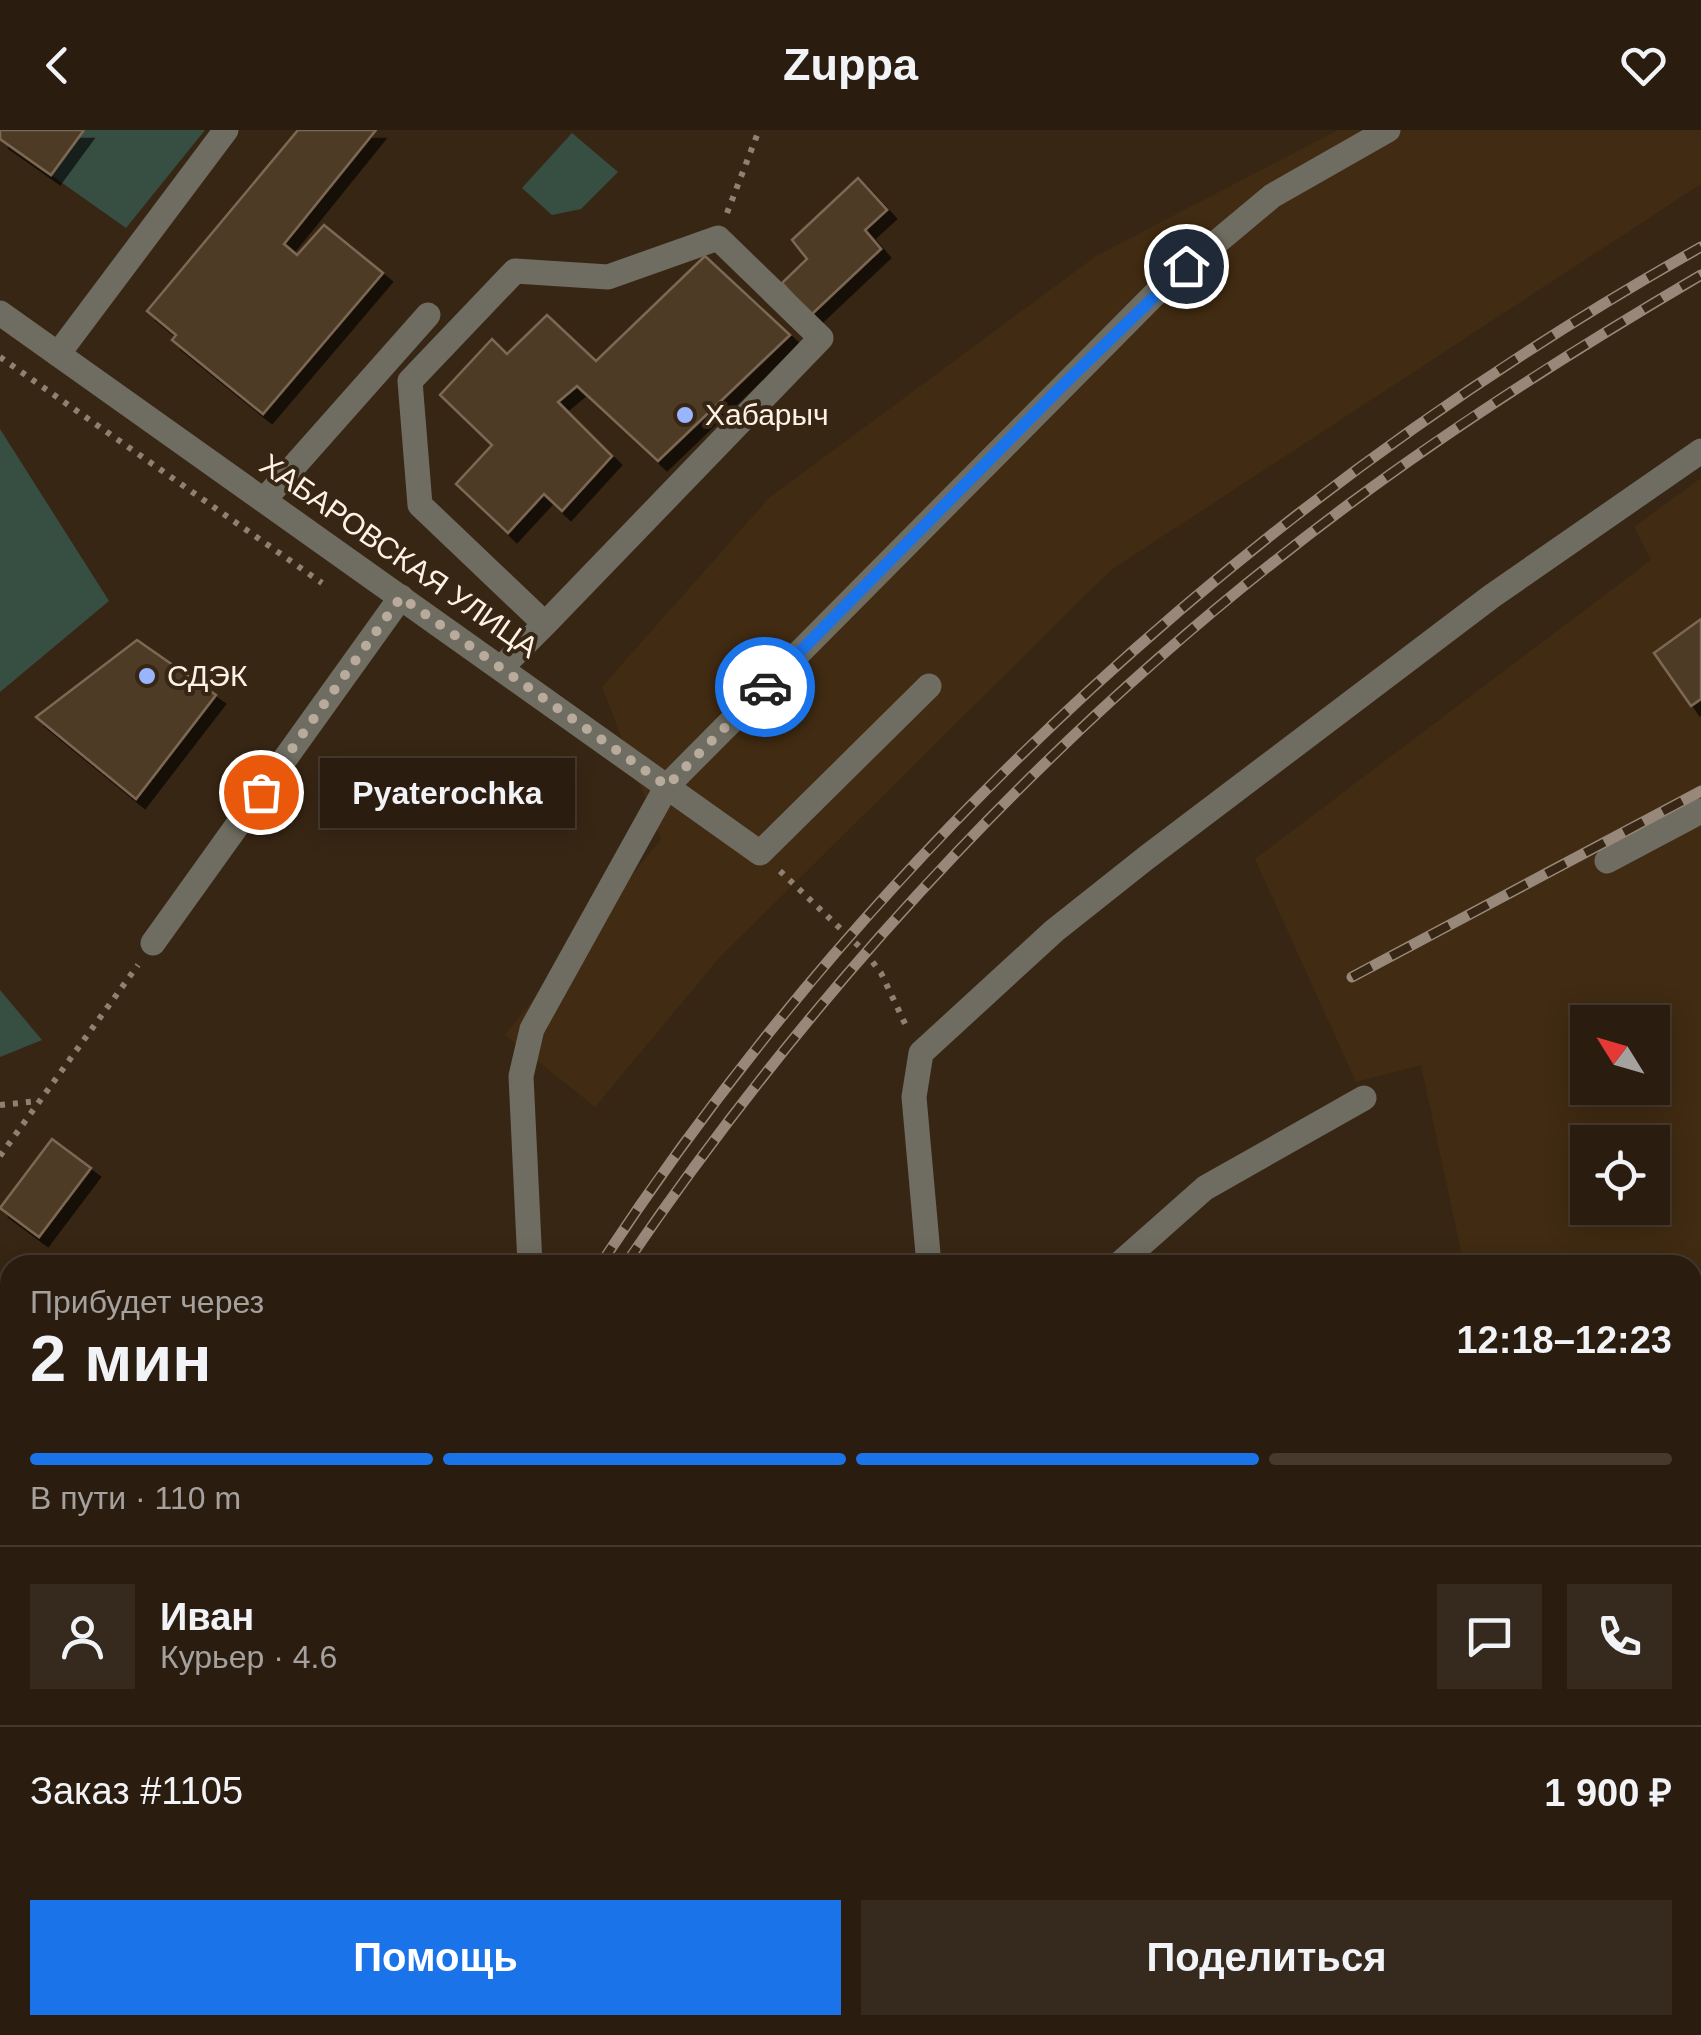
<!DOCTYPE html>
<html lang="ru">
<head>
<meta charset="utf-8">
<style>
	:root { --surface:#2a1c0f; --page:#36291d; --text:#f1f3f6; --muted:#a5a19e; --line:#463a2f; --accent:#1a73e8 }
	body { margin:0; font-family:Arial,sans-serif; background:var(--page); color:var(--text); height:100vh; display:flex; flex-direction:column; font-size:38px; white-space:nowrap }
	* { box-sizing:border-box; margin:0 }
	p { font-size:32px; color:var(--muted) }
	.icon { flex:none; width:55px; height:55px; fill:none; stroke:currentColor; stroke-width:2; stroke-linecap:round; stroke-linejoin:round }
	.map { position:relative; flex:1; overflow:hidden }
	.drawer { position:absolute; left:0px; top:1125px; width:1702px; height:780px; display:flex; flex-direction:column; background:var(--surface); border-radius:30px 30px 0 0; box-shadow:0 5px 25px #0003,0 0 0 2px var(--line) }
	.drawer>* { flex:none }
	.needle { width:65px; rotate:307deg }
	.tools { position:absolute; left:1570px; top:875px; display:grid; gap:20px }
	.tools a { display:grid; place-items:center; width:100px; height:100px; border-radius:0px; background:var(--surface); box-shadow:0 5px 25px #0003,0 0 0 2px var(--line); font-size:50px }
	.pin { position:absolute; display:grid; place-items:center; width:85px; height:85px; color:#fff; margin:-42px; border:5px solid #fff; border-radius:50%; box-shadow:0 2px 10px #0007 }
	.courier { position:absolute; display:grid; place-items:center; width:100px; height:100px; margin:-50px; border:8px solid #1a73e8; border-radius:50%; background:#fff; color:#222; box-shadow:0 2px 12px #0007 }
	.bubble { position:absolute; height:70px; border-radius:0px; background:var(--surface); box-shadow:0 5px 25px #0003,0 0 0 2px var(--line); font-size:32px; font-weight:700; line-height:70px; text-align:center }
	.headline em { font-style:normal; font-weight:700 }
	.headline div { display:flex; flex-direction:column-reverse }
	.headline { display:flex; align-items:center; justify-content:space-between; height:170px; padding:0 30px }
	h1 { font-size:65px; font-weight:700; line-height:75px }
	.bar { display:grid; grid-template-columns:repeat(4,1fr); gap:15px 10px; align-content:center; height:120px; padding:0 30px }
	.bar i { height:12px; border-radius:8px; background:var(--line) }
	.bar .selected { background:var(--accent) }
	.bar p { grid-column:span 4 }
	.line { display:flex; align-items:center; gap:25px; padding:0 30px; border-top:2px solid var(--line) }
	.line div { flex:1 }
	.round { display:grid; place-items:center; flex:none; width:105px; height:105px; border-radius:0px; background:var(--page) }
	.primary-button { display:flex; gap:20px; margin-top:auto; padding:20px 30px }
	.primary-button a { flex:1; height:115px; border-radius:0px; background:var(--accent); color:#fff; font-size:40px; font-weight:700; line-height:115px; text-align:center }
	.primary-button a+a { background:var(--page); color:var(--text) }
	header { display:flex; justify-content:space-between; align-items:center; height:130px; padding:0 30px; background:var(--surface); font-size:45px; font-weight:700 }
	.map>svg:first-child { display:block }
	.built { fill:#412b12; fill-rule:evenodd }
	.green { fill:#374e43 }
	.building { fill:#4e3b27; stroke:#7c6853; stroke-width:2.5; filter:url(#shadow) }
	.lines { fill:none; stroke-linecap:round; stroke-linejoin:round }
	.path { stroke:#908071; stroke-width:6; stroke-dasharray:5 8; stroke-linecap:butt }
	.minor { stroke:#6f6d61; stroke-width:25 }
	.rail-casing { stroke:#978879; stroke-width:11 }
	.rail { stroke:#382614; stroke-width:8; stroke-dasharray:22; stroke-linecap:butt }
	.done { stroke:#b9ab9c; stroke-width:10; stroke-dasharray:0 18 }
	.route { stroke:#1a73e8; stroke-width:12 }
	.poi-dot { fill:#99b5fd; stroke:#382614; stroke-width:4 }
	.labels { text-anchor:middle; stroke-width:8; stroke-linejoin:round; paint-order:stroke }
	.poi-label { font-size:30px; fill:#fef2e6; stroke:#382614; text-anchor:start }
	.street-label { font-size:30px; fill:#fef2e6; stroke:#382614 }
</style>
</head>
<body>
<header><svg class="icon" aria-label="back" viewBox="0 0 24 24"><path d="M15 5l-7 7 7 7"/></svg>Zuppa<svg class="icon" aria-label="heart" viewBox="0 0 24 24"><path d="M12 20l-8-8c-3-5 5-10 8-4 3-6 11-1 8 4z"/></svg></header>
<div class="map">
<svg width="1701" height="1905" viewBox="0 0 1701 1905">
	<defs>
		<filter id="shadow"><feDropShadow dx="9" dy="9" stdDeviation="0" flood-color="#0009"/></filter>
	</defs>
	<rect width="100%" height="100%" fill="#382614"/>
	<g class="built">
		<polygon points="1338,0 1701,0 1701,54 1111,440 720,827 595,977 505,905 661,709 602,557 769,368 1096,126"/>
		<path d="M1701,348V1198L1693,1180L1692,1135H1671L1665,1122L1597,1135H1464L1421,935L1356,952L1255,729L1651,430L1634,397ZM1588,892H1652V958H1588ZM1588,1012H1652V1078H1588Z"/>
		<polygon points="8,1495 10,1691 0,1711 0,1509"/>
	</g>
	<g class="green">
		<polygon points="84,0 205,0 126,98 51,45"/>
		<polygon points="572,3 618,42 581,79 552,85 522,58"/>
		<polygon points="0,299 109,471 0,562"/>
		<polygon points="0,860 42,910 0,927"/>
	</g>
	<g class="building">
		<polygon points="0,0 84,0 51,45 0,9"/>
		<polygon points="298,0 376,0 284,114 297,125 324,95 383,143 263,284 172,210 176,205 147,181"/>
		<polygon points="858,48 887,80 865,100 881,119 811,185 782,153 807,129 792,110"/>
		<polygon points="705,126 790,205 658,331 577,256 558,272 612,326 562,381 544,364 508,403 456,354 492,315 440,265 492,209 507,224 547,185 596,231"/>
		<polygon points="1701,489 1701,569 1691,576 1654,523"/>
		<polygon points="137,510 216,565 136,669 36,587"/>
		<polygon points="52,1009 91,1038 39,1107 0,1078"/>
	</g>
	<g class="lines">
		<g class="path">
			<polyline points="727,83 759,0"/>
			<polyline points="0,227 322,453"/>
			<polyline points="391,408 407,419"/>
			<polyline points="780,741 865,822 881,843 908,900"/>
			<polyline points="0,975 39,971"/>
			<polyline points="0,1026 138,835"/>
		</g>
		<g class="minor">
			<polyline points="0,183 760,723 929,556"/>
			<polyline points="58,224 226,0"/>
			<polyline points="264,370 428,185"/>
			<polyline points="501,538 545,494 821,208 718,108 608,147 515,141 410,251 420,375 545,494"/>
			<polyline points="1607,731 1701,681"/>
			<polyline points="153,813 401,467"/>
			<polyline points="530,1135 521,946 532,899 667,656 1156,163 1272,66 1388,0"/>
			<polyline points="929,1135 914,967 921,923 1054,801 1146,728 1492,466 1701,321"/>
			<polyline points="1118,1135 1205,1058 1364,968"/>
			<polyline points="0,1785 10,1790"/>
			<polyline points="0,1822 10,1812"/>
			<polyline points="135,1905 139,1895"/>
			<polyline points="573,1905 580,1895"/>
		</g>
		<defs>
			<g id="rail">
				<polyline points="1352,847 1701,661"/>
				<path d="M600,1135C877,713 1261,364 1701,117"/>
				<path d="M625,1135C824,843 1068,582 1352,372C1464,289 1582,215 1701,145"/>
				<polyline points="193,1905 197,1895"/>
				<polyline points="221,1905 226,1895"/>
			</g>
		</defs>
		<use href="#rail" class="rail-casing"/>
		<use href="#rail" class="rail"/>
	</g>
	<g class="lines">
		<polyline class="done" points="261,662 401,467 667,656 765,557"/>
		<polyline class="route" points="765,557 1062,256 1186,136"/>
	</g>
	<g class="poi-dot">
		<circle cx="685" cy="285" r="10"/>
		<circle cx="147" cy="546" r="10"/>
	</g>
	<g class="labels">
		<g class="poi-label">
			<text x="705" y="295">Хабарыч</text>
			<text x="167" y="556">СДЭК</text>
		</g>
		<g class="street-label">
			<text transform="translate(399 426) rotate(35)" y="10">ХАБАРОВСКАЯ УЛИЦА</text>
		</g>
	</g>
</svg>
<div class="tools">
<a><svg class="needle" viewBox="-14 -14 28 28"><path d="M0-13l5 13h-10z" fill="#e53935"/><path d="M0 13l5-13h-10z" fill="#a5a19e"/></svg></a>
<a><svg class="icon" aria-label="locate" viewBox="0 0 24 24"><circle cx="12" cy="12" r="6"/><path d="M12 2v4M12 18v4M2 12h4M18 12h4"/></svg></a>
</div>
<div class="pin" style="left:261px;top:662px;background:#ea580c"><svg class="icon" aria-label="bag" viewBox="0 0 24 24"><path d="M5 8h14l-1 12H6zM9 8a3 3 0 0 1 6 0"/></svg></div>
<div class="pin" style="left:1186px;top:136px;background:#1f2937"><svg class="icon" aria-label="home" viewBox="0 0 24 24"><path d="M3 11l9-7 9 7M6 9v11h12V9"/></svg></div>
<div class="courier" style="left:765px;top:557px"><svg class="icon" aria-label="car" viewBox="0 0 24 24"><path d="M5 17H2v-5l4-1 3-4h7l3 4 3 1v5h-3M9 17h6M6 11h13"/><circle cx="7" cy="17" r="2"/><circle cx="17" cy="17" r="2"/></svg></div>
<div class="bubble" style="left:320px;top:628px;width:255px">Pyaterochka</div>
<section class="drawer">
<div class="headline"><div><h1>2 мин</h1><p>Прибудет через</p></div><em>12:18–12:23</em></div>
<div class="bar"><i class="selected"></i><i class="selected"></i><i class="selected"></i><i></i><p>В пути · 110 m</p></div>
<div class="line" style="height:180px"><a class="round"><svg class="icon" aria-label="person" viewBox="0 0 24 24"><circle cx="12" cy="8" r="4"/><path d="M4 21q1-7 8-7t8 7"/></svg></a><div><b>Иван</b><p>Курьер · 4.6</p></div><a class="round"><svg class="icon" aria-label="chat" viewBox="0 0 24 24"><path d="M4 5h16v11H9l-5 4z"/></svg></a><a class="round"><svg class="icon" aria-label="phone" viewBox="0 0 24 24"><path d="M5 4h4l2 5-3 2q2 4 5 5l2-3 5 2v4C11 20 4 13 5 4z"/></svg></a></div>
<div class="line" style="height:130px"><div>Заказ #1105</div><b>1 900 ₽</b></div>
<div class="primary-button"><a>Помощь</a><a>Поделиться</a></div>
</section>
</div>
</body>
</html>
